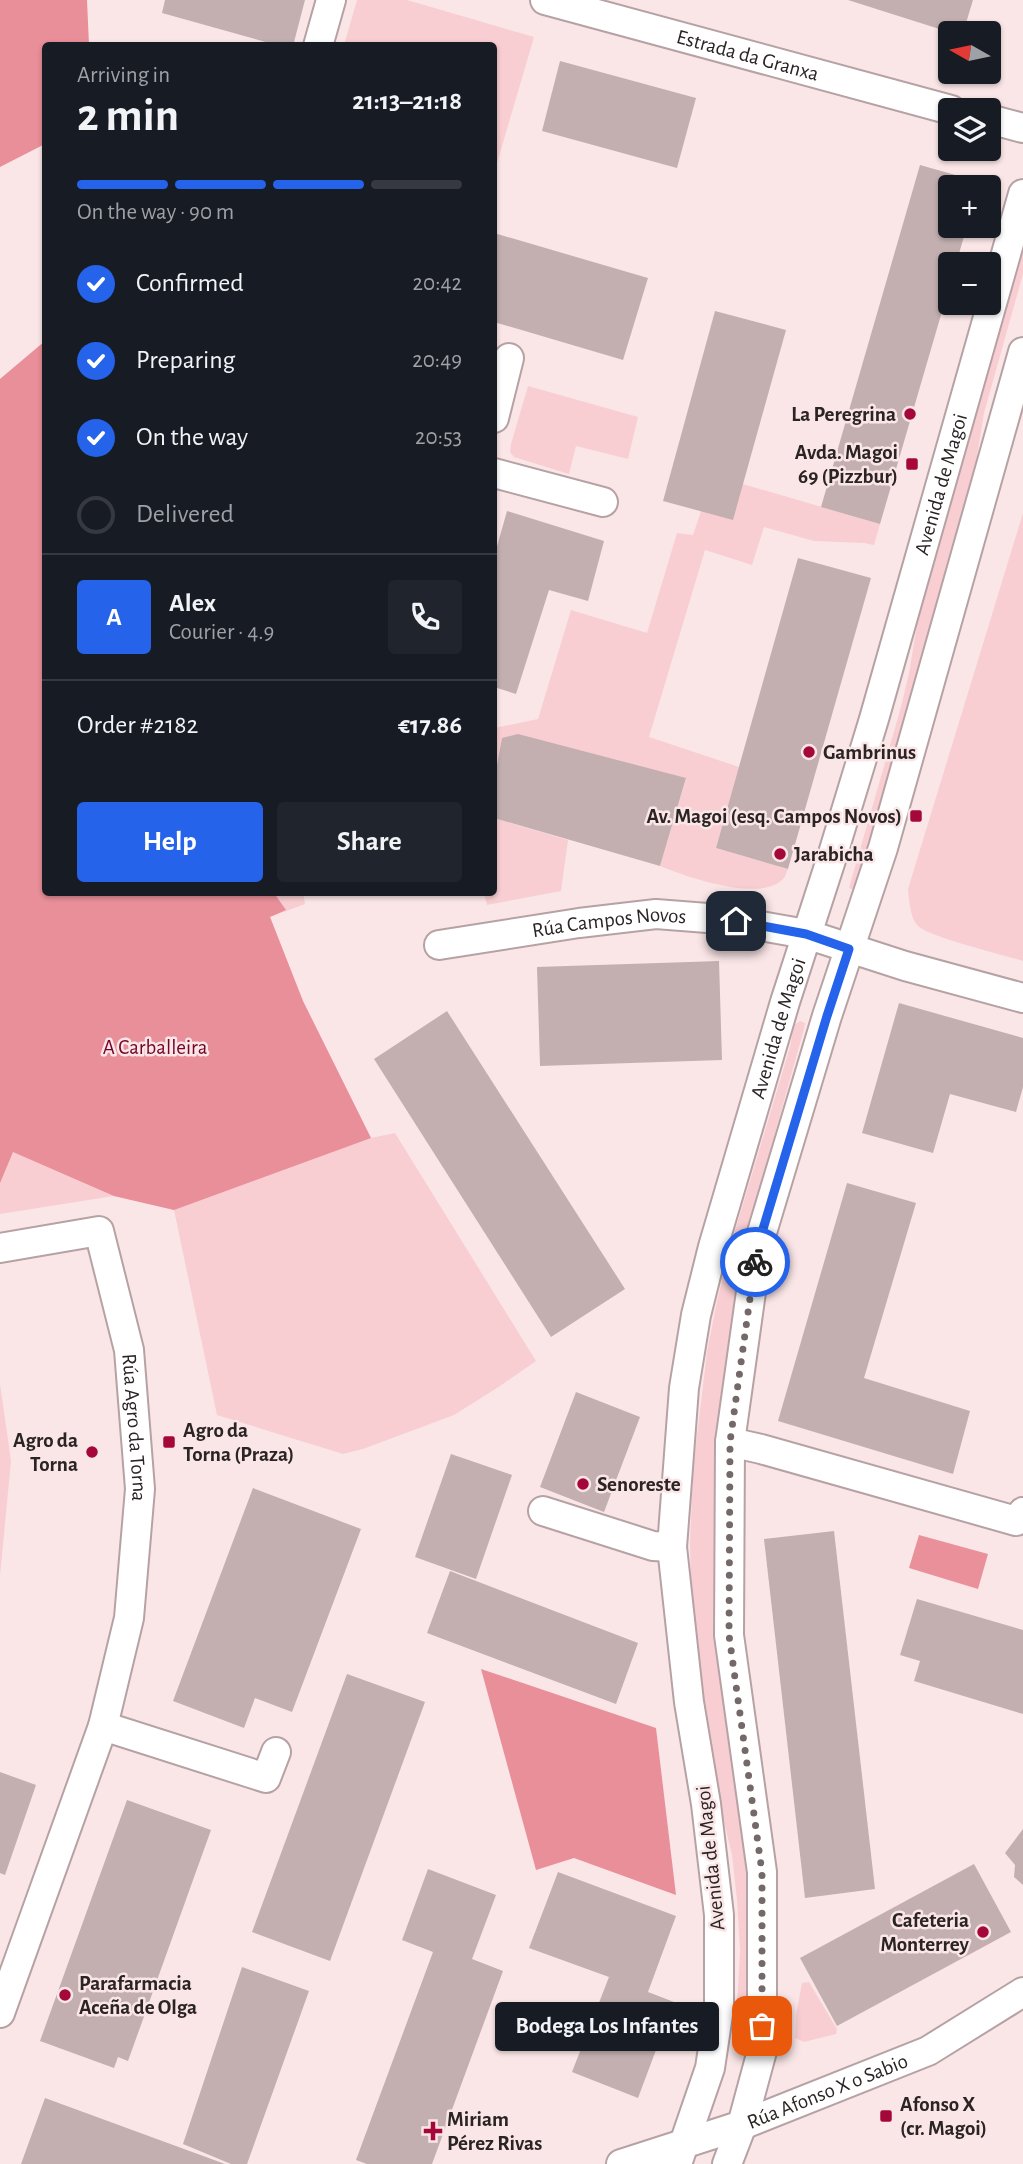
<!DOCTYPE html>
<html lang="en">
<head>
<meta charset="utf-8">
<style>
	:root { --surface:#171b24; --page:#20242c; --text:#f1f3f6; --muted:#9ea1a6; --line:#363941; --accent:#2563eb }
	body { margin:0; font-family:"Alegreya Sans",sans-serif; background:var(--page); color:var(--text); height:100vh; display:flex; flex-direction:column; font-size:26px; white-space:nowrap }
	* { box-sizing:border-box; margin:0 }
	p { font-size:23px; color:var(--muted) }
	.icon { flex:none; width:38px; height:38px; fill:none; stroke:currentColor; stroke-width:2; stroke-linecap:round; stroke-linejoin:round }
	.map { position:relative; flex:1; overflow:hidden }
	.details { position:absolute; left:42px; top:42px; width:455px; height:854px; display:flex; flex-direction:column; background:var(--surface); border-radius:7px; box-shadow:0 2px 5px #0004 }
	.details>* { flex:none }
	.needle { width:46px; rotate:279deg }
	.buttons { position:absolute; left:938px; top:21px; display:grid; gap:14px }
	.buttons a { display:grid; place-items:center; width:63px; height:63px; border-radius:7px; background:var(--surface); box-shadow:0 2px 5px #0004; font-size:35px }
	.pin { position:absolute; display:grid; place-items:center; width:60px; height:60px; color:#fff; margin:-30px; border-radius:14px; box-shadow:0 4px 10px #0006 }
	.courier { position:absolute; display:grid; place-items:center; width:70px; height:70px; margin:-35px; border:5px solid #2563eb; border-radius:50%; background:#fff; color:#222; box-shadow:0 2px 9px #0007 }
	.bubble { position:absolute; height:49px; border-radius:7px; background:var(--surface); box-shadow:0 2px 5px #0004; font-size:23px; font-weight:600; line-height:49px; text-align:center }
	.headline em { font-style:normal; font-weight:600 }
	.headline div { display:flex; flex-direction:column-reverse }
	.headline { display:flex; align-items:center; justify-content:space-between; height:119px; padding:0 35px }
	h1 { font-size:46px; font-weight:600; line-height:52px }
	.bar { display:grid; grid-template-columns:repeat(4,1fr); gap:10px 7px; align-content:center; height:84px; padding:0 35px }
	.bar i { height:9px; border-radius:5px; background:var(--line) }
	.bar .on { background:var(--accent) }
	.bar p { grid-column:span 4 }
	.line { display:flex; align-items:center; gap:18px; padding:0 35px; border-top:2px solid var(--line) }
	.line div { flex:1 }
	.round { display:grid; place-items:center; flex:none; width:74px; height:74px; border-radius:7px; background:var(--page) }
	ol { padding:0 35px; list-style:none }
	li { display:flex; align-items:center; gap:21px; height:77px }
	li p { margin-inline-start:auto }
	li .icon { padding:7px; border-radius:50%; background:var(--accent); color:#fff; stroke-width:4 }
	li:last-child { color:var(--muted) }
	li i { width:38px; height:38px; border:4px solid var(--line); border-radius:50% }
	.primary-button { display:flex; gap:14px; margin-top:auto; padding:14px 35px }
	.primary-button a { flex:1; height:80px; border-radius:7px; background:var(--accent); color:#fff; font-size:28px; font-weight:600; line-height:80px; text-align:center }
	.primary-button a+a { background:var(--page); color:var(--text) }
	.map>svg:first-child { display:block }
	.green { fill:#f8ced2 }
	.forest { fill:#e98f99 }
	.water { fill:#ea909a }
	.building { fill:#c3afb0 }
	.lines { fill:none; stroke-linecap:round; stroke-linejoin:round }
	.minor-casing { stroke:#b6a2a4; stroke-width:32 }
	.minor { stroke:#fff; stroke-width:28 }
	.done { stroke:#746868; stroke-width:7; stroke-dasharray:0 12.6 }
	.route { stroke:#2563eb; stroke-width:9 }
	.poi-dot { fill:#a4083b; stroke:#fbe6e7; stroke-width:2.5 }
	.labels { text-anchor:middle; stroke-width:5; stroke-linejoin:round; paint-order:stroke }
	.street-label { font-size:21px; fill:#2b2424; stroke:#fbe6e7 }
	.poi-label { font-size:21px; font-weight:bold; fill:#2b2424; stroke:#fbe6e7; text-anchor:start }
	.park-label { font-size:21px; fill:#730327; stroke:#fbe6e7 }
</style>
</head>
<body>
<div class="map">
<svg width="1023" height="2164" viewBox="0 0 1023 2164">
	<rect width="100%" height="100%" fill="#fbe6e7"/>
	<g class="green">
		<polygon points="357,0 407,0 534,37 495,170 494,46 344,45"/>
		<polygon points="1023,234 1023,274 984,413 968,513 861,885 854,890 849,888 901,707 909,673 924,583"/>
		<polygon points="45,341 46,892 303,893 305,904 270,917 303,1001 371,1138 395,1133 536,1361 497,1388 454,1415 363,1449 343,1454 217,1415 174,1210 114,1196 0,1214 0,379"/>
		<polygon points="528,386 638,417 628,459 576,446 569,474 514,457 510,452 511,444"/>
		<path d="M743,484L880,524L874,545L864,543L814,541L764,527L752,565L705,550L649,737L739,767L716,848L788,869C787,871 785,878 783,879C760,903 687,877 660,866L686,779L502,738L494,781V728L538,719L571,610L647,633L677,533L693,535L701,511Z"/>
		<path d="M1023,513V961C1004,955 929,937 918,926C910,918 909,900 908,889Z"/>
		<polygon points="494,818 568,840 561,891 487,905 484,893 494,892"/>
		<polygon points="800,1021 805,1023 804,1029 757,1198 746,1245 722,1418 715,1511 716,1595 752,1861 750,2045 743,2049 735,2045 740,1951 737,1900 732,1855 715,1784 692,1623 690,1543 693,1469 707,1352 717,1301 729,1251 790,1047 794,1025"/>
		<polygon points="0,1384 11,1461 0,1576"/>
		<polygon points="809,1982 837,2029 836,2034 804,2042 795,2038 796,2015 802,1983"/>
	</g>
	<g class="forest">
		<polygon points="0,0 87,0 89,45 46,46 45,144 0,167"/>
		<polygon points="45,341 46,892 274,893 286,910 270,917 303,1001 371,1138 174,1210 114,1196 13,1152 0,1183 0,379"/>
		<polygon points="481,1669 656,1728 676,1895 574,1858 536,1870"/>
	</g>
	<polygon class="water" points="919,1535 988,1554 978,1589 909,1568"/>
	<g class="building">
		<polygon points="165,0 305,0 293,46 280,46 162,13"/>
		<polygon points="848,0 973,0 963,33 952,33"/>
		<polygon points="560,61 696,98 677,168 542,131"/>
		<polygon points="920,165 980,182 978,187 950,187 950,226 967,226 956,264 950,264 950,284 880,524 821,507"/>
		<polygon points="494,233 648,278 623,360 494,322"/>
		<polygon points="715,311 786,330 733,520 663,501"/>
		<polygon points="507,511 604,541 588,601 549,590 516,694 494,687 494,557"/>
		<polygon points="798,558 871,578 788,869 716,848"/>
		<polygon points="518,734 686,778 660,866 494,818 494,781 502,738"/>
		<polygon points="719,961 722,1060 540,1066 537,967"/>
		<polygon points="899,1003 1023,1038 1023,1087 1016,1112 950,1094 933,1153 862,1133"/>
		<polygon points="447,1011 625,1289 551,1337 374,1059"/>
		<polygon points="847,1183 916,1203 864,1378 970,1411 953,1474 778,1421"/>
		<polygon points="576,1392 640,1417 604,1512 540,1487"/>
		<polygon points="451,1454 512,1475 476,1579 415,1557"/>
		<polygon points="253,1488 361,1529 292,1712 255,1698 244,1728 173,1701"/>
		<polygon points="834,1531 875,1889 805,1898 764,1539"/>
		<polygon points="450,1571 638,1643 616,1704 427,1633"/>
		<polygon points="917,1599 1023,1630 1023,1714 914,1681 920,1661 900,1655"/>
		<polygon points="347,1674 425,1702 330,1961 252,1932"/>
		<polygon points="0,1772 36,1785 5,1875 0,1873"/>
		<polygon points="127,1800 211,1830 128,2061 118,2057 114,2068 40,2041"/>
		<polygon points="1023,1829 1023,1885 1014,1877 1015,1865 1005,1853"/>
		<polygon points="974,1864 1011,1932 837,2026 800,1958"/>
		<polygon points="428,1869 496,1895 472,1959 503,1971 432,2164 367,2164 356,2160 433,1952 402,1940"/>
		<polygon points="558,1872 676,1916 648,1992 674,2002 638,2098 572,2072 609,1977 529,1948"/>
		<polygon points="242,1967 309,1991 247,2164 231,2164 183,2144"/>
		<polygon points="45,2098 225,2164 21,2164"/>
	</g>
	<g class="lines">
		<defs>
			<g id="minor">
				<path id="s1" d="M545,0L951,110"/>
				<polyline points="318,46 331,0"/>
				<polyline points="989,119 1023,128"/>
				<polyline points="494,418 509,358"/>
				<polyline points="494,473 603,502"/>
				<path id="s2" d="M439,945L579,923L656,914L720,919L806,934L905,966L1023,998"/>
				<path id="s3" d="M0,1248L99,1231L129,1350L140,1489L129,1618L103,1726L0,2013"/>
				<polyline points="730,1442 761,1449 1016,1521 1023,1512"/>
				<polyline points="543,1511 653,1546 672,1547"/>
				<polyline points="103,1726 266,1778 276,1752"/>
				<path id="s4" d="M621,2164L742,2125L928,2051L1023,1992"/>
				<path id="s5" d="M677,2164L710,2068L719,2008V1915L706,1804L689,1702L672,1547L684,1388L696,1315L713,1247L785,1002L831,860L874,719L1023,194"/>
				<polyline points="727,2164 742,2125 762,2051 762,1872 729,1635 730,1442 757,1249 827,1016 883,848 1023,352"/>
			</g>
		</defs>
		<use href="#minor" class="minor-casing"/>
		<use href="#minor" class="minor"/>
	</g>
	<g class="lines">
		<polyline class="done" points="755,1262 730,1442 729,1635 762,1872 762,2026"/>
		<polyline class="route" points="736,921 806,934 849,949 827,1016 757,1249 755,1262"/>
	</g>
	<g class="poi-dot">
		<circle cx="910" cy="414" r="7"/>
		<rect x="905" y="457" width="14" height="14" rx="3.5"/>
		<circle cx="809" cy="752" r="7"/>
		<rect x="909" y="809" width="14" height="14" rx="3.5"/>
		<circle cx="780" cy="854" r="7"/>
		<rect x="162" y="1435" width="14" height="14" rx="3.5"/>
		<circle cx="92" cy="1452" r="7"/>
		<circle cx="583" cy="1484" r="7"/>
		<circle cx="983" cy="1932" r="7"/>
		<circle cx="65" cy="1995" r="7"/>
		<rect x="879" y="2109" width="14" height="14" rx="3.5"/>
		<path d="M429.5 2120.5h7v7h7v7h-7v7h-7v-7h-7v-7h7z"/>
	</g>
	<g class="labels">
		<g class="street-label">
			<text dy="7" stroke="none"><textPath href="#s1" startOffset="210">Estrada da Granxa</textPath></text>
			<text dy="7" stroke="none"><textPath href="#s5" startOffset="1726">Avenida de Magoi</textPath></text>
			<text dy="7" stroke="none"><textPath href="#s2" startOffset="172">Rúa Campos Novos</textPath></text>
			<text dy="7" stroke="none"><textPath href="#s5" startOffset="1158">Avenida de Magoi</textPath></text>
			<text dy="7" stroke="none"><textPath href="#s3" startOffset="301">Rúa Agro da Torna</textPath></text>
			<text transform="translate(710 1858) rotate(-96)" y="7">Avenida de Magoi</text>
			<text dy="7" stroke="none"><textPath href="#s4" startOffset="219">Rúa Afonso X o Sabio</textPath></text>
		</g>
		<g class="poi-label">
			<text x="896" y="421" text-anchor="end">La Peregrina</text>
			<text x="898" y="459" text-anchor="end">Avda. Magoi<tspan x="898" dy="24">69 (Pizzbur)</tspan></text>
			<text x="823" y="759">Gambrinus</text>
			<text x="902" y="823" text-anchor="end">Av. Magoi (esq. Campos Novos)</text>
			<text x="794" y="861">Jarabicha</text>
			<text x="183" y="1437">Agro da<tspan x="183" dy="24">Torna (Praza)</tspan></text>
			<text x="78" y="1447" text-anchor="end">Agro da<tspan x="78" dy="24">Torna</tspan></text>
			<text x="597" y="1491">Senoreste</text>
			<text x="969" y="1927" text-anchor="end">Cafeteria<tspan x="969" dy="24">Monterrey</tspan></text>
			<text x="79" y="1990">Parafarmacia<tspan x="79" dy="24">Aceña de Olga</tspan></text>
			<text x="900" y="2111">Afonso X<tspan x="900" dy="24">(cr. Magoi)</tspan></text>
			<text x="447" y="2126">Miriam<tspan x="447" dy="24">Pérez Rivas</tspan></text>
		</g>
		<g class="park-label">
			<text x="155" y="1054">A Carballeira</text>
		</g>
	</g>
</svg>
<div class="buttons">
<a><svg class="needle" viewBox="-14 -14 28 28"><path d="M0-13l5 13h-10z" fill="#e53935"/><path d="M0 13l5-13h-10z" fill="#9ea1a6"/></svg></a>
<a><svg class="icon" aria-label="layers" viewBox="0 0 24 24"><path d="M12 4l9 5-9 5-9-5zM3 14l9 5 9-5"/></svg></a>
<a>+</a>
<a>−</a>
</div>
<div class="pin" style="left:762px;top:2026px;background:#ea580c"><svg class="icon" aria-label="bag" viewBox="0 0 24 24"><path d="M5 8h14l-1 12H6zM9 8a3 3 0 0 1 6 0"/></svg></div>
<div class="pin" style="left:736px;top:921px;background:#1f2937"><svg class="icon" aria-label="home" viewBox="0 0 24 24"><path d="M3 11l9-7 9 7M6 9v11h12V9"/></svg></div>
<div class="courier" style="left:755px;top:1262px"><svg class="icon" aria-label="bike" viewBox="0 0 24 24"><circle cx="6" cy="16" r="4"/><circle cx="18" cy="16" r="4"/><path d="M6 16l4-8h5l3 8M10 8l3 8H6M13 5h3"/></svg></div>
<div class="bubble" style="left:495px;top:2002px;width:224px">Bodega Los Infantes</div>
<section class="details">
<div class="headline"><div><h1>2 min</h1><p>Arriving in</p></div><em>21:13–21:18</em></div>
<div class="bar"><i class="on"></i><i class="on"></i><i class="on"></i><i></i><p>On the way · 90 m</p></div>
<ol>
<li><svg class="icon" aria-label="check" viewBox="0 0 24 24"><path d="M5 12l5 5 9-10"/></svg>Confirmed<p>20:42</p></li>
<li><svg class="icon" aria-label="check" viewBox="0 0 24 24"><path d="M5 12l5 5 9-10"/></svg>Preparing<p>20:49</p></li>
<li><svg class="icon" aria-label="check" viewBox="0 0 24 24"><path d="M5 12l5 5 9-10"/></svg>On the way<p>20:53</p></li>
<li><i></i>Delivered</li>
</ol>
<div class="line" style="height:126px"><b class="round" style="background:var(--accent);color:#fff">A</b><div><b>Alex</b><p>Courier · 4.9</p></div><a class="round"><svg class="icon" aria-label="phone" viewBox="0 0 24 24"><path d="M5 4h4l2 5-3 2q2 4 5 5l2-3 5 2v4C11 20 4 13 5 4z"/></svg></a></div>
<div class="line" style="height:91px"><div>Order #2182</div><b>€17.86</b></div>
<div class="primary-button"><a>Help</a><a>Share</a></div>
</section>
</div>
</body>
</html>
